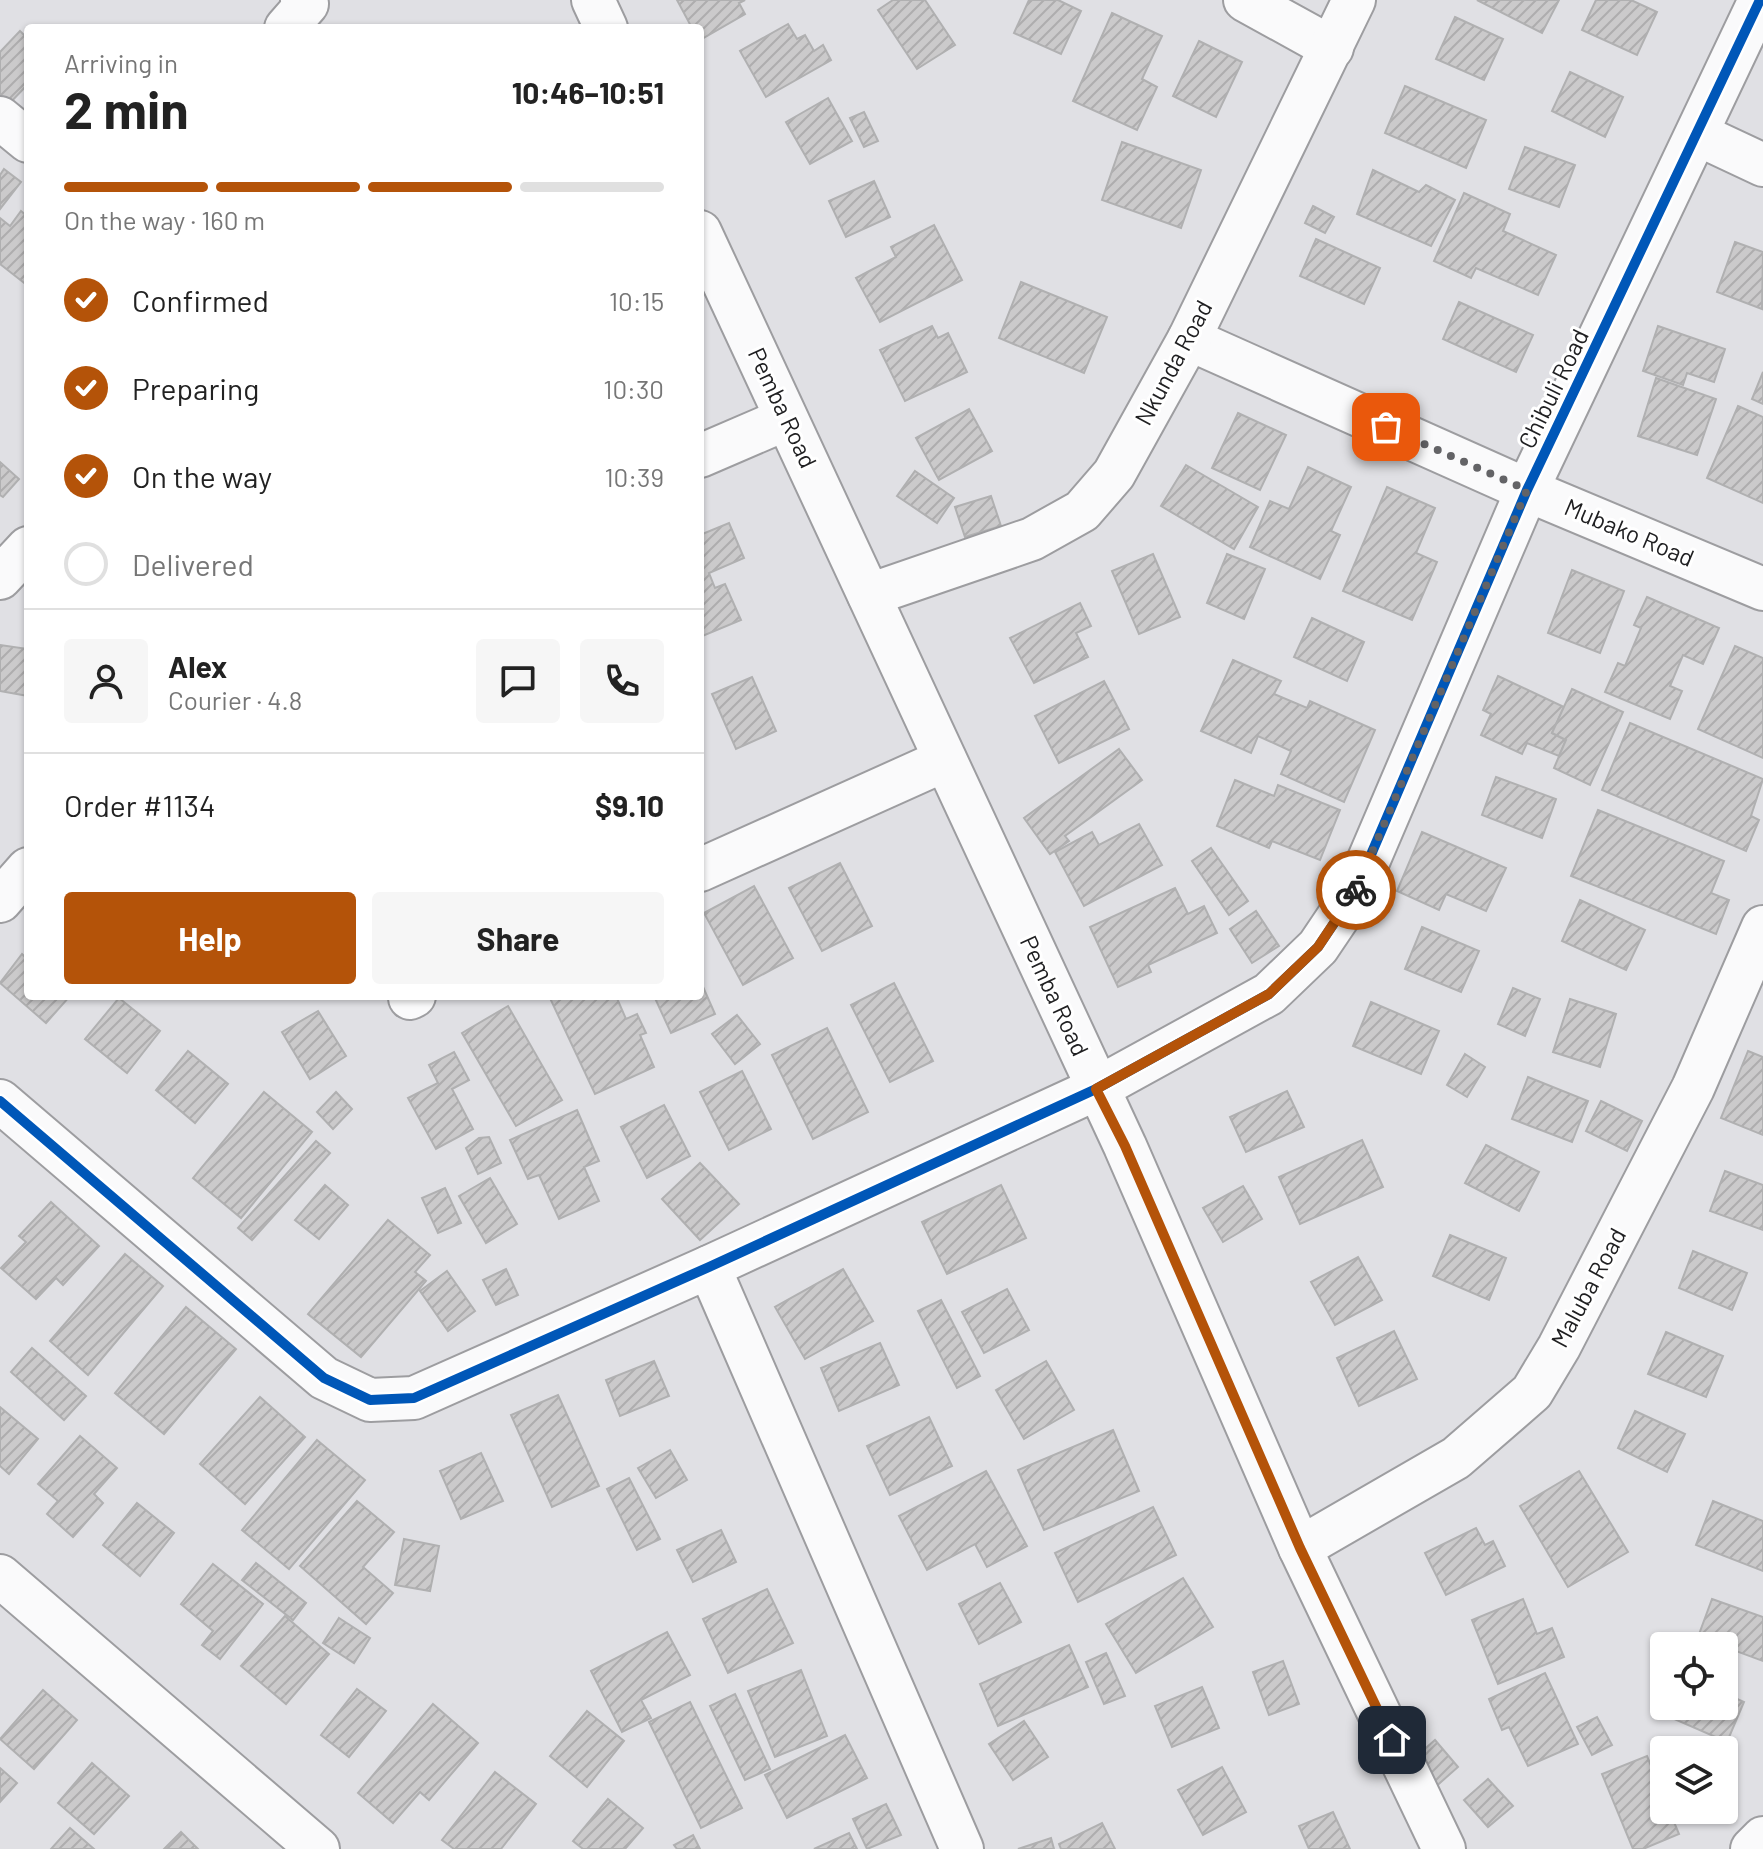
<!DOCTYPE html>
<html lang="en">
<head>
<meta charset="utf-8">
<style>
	:root { --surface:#fff; --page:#f6f6f6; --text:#222; --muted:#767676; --line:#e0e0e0; --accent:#b45309 }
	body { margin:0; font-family:Barlow,sans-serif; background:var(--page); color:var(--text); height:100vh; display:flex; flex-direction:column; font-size:30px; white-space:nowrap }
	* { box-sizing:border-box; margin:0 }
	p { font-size:26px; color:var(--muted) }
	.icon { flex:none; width:44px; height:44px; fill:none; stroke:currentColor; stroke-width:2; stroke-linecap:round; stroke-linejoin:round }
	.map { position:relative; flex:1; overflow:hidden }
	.drawer { position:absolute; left:24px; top:24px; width:680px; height:976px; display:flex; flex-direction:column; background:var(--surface); border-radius:8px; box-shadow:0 2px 6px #0004 }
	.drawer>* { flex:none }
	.tools { position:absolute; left:1650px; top:1632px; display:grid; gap:16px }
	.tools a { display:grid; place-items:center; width:88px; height:88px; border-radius:8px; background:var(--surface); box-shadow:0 2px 6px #0004; font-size:40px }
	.pin { position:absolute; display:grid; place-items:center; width:68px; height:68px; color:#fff; margin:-34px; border-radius:16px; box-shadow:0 4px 12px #0006 }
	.courier { position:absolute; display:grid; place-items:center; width:80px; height:80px; margin:-40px; border:6px solid #b45309; border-radius:50%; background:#fff; color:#222; box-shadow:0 2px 10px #0007 }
	.head em { font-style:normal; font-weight:700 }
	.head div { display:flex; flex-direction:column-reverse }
	.head { display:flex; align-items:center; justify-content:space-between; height:136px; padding:0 40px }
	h1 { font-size:52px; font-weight:700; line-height:60px }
	.bar { display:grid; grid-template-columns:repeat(4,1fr); gap:12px 8px; align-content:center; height:96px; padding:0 40px }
	.bar i { height:10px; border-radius:6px; background:var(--line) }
	.bar .current { background:var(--accent) }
	.bar p { grid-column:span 4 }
	.line { display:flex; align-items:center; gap:20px; padding:0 40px; border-top:2px solid var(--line) }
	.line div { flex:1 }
	.round { display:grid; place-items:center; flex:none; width:84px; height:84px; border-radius:8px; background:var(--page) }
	ol { padding:0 40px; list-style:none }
	li { display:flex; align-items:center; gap:24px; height:88px }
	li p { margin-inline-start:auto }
	li .icon { padding:8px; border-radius:50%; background:var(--accent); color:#fff; stroke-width:4 }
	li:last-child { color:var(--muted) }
	li i { width:44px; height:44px; border:4px solid var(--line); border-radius:50% }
	.button { display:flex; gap:16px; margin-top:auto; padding:16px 40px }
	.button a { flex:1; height:92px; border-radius:8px; background:var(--accent); color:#fff; font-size:32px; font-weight:700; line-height:92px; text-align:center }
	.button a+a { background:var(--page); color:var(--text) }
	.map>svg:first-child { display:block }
	.building { fill:url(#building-hatch); stroke:#b0b0b1; stroke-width:2 }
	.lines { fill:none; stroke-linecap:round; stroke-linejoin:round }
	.minor-casing { stroke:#9d9da0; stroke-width:46 }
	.minor { stroke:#fafafb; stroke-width:42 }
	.cycleway-casing { stroke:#fff; stroke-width:15 }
	.cycleway { stroke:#0057b8; stroke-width:10 }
	.done { stroke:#636366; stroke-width:8; stroke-dasharray:0 14.4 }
	.route { stroke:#b45309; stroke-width:10 }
	.labels { text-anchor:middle; stroke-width:6; stroke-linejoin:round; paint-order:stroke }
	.street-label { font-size:24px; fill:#202022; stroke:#fff }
</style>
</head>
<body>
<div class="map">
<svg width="1763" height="1849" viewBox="0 0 1763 1849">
	<defs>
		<pattern id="building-hatch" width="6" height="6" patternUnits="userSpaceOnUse" patternTransform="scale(2)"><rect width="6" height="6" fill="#cbcacb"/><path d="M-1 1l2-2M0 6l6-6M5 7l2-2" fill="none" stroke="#aeadae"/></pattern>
	</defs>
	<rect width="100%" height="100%" fill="#e0e0e4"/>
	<g class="building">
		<polygon points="677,0 745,0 739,3 745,14 700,40 700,28 692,28"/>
		<polygon points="893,0 925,0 955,45 917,69 878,10"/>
		<polygon points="1029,0 1058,0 1081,11 1061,54 1014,33"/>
		<polygon points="1477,0 1559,0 1542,33"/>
		<polygon points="1596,0 1631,0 1657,12 1637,55 1582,30"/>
		<polygon points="1112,13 1162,36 1142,79 1157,87 1137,130 1073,101"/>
		<polygon points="1455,17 1503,39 1484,80 1436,59"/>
		<polygon points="788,24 797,39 805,35 814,51 823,45 831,60 766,97 740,51"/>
		<polygon points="20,31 28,39 28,84 6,107 0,101 0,52"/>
		<polygon points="1199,41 1242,62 1216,117 1173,96"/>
		<polygon points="1570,72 1623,97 1605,137 1552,111"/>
		<polygon points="1405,86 1486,120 1466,168 1385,133"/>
		<polygon points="828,98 852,141 810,164 786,122"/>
		<polygon points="864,112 878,141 864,147 850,118"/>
		<polygon points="1122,142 1201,170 1181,228 1102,200"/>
		<polygon points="1525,147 1575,165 1559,207 1509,189"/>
		<polygon points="4,169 21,182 0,209 0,175"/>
		<polygon points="1373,170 1419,192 1426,185 1455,200 1431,246 1357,214"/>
		<polygon points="874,181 890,217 846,237 829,201"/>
		<polygon points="1464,193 1510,214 1503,231 1556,255 1538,295 1476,268 1471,278 1434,261"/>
		<polygon points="1313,206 1334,217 1325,233 1305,223"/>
		<polygon points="21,211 28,217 28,286 0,264 0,218 10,226"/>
		<polygon points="934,225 962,280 880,322 856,278 896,257 891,247"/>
		<polygon points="1316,239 1380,268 1364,304 1300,276"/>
		<polygon points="1735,242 1763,252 1762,309 1717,292"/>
		<polygon points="1021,282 1107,317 1084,373 999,338"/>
		<polygon points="1459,302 1533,335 1516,372 1443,339"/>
		<polygon points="932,326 938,338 948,333 967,372 905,401 880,350"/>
		<polygon points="1658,326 1725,349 1714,382 1687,373 1683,385 1643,371"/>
		<polygon points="1763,372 1763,404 1752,399"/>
		<polygon points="1656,378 1716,399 1697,455 1638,436"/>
		<polygon points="1738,406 1763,417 1763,503 1707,478"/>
		<polygon points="969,409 992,451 939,480 916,438"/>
		<polygon points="1238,413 1286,435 1260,490 1212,468"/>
		<polygon points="0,462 19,479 3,497 0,495"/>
		<polygon points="1186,465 1258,507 1234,549 1161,506"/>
		<polygon points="1308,467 1351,487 1331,531 1340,535 1320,579 1250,547 1270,501 1289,509"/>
		<polygon points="915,471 954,498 937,523 897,496"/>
		<polygon points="1387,487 1435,508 1416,553 1437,562 1412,620 1343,591"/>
		<polygon points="991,496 1001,526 965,537 955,507"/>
		<polygon points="729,523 744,558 709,573 715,588 725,584 741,620 700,637 700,535"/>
		<polygon points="1153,554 1180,617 1139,634 1112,571"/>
		<polygon points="1227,554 1265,569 1244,619 1207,603"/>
		<polygon points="1572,570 1624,591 1600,653 1548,633"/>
		<polygon points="1647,597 1719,628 1703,664 1683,655 1670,686 1682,691 1670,719 1605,692 1618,663 1625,666 1641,628 1634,625"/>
		<polygon points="1080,603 1091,626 1076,633 1088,657 1034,683 1010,638"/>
		<polygon points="1312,618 1364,642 1347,681 1294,657"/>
		<polygon points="0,645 28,649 28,696 0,691"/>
		<polygon points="1735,646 1763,658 1763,758 1698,729"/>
		<polygon points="1233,660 1281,681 1274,694 1307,708 1310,701 1375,730 1344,802 1281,774 1291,751 1258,736 1251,753 1201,731"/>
		<polygon points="1498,676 1564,707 1552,733 1566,740 1559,756 1527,743 1522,754 1481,735 1491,714 1483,710"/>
		<polygon points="752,677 776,731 736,749 712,694"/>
		<polygon points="1104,681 1129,729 1059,763 1035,716"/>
		<polygon points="1572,689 1623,712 1590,785 1554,768 1566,740 1552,733"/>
		<polygon points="1630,723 1763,779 1751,816 1759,820 1746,851 1602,790"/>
		<polygon points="1119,749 1142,780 1065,836 1069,841 1050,854 1024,818"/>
		<polygon points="1496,777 1556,799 1542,838 1482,815"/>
		<polygon points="1235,780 1274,796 1278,785 1340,810 1320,860 1272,841 1269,848 1217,826"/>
		<polygon points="1598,810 1724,861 1711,893 1729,900 1716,934 1571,876"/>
		<polygon points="1139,824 1162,865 1084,906 1055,852 1092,832 1099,845"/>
		<polygon points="1422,832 1506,868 1486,911 1446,894 1439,910 1397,891"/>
		<polygon points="1211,848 1248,901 1229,915 1192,861"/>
		<polygon points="840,863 872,926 822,951 789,888"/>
		<polygon points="754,886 793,958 743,985 704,913"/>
		<polygon points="1175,888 1188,914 1204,906 1217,933 1148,965 1151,972 1118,987 1090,927"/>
		<polygon points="1580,900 1645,930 1626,970 1562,941"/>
		<polygon points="1256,911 1279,946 1252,963 1230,929"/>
		<polygon points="1422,927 1479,951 1461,992 1405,969"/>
		<polygon points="22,954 28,960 28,996 70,996 46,1023 0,983"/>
		<polygon points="700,980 715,1014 671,1033 654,996 700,996"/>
		<polygon points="894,983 933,1061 890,1082 851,1005"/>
		<polygon points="1513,988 1540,999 1525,1036 1498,1024"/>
		<polygon points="549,996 616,996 626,1019 637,1014 646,1033 640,1035 654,1067 595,1094"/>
		<polygon points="119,998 160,1031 127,1073 85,1039"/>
		<polygon points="1570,999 1616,1014 1600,1067 1553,1052"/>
		<polygon points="1371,1002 1439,1031 1421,1074 1353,1046"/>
		<polygon points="508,1006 562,1100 516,1126 462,1033"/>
		<polygon points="318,1011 346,1056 310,1079 282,1032"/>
		<polygon points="737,1015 760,1044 735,1064 712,1034"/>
		<polygon points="827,1028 868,1112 813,1139 772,1055"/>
		<polygon points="188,1051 228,1084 195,1123 156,1090"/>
		<polygon points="1748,1051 1763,1057 1763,1135 1721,1118"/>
		<polygon points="454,1052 469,1080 452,1089 473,1129 436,1149 408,1098 438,1083 429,1065"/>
		<polygon points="1465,1054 1485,1067 1467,1097 1447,1085"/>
		<polygon points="742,1071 771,1129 729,1150 700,1092"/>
		<polygon points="1528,1077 1588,1101 1572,1142 1512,1119"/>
		<polygon points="1287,1091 1304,1127 1246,1152 1230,1117"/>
		<polygon points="264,1092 312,1132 241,1218 193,1178"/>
		<polygon points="336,1092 352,1109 333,1129 317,1112"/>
		<polygon points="1601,1101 1642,1121 1627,1151 1586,1131"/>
		<polygon points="664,1105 690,1156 647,1178 621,1127"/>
		<polygon points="577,1110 599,1161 584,1167 599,1201 559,1219 539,1175 528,1179 510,1140"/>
		<polygon points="489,1137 501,1163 478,1174 466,1148 479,1138"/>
		<polygon points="1362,1140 1383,1187 1300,1224 1279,1177"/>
		<polygon points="316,1141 330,1153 252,1240 238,1228"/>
		<polygon points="1486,1145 1539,1172 1519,1211 1465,1183"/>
		<polygon points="700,1163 739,1204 700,1240 662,1199"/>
		<polygon points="1725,1171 1763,1185 1763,1230 1710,1211"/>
		<polygon points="490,1178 517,1224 486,1243 459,1196"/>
		<polygon points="325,1185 348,1205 319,1239 295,1220"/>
		<polygon points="1001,1185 1026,1238 947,1274 922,1222"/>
		<polygon points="1243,1186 1262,1219 1223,1242 1203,1208"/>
		<polygon points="445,1188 461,1223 438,1233 422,1198"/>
		<polygon points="51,1202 99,1246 63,1285 56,1278 36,1299 1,1268 26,1242 19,1236"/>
		<polygon points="388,1220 430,1255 415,1272 426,1281 361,1357 308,1314"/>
		<polygon points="1450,1235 1506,1258 1489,1300 1433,1276"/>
		<polygon points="1693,1251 1747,1273 1732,1310 1679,1288"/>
		<polygon points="125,1254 163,1286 88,1375 50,1341"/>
		<polygon points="1358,1257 1382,1300 1335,1325 1311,1282"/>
		<polygon points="506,1269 518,1295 496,1305 483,1280"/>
		<polygon points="843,1269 873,1321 805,1359 775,1307"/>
		<polygon points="447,1271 475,1311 448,1331 420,1291"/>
		<polygon points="1007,1289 1029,1330 984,1353 962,1312"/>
		<polygon points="941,1300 980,1376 957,1388 918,1311"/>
		<polygon points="186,1307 236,1349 164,1434 115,1393"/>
		<polygon points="1394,1331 1417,1379 1359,1406 1337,1358"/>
		<polygon points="1666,1332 1723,1356 1706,1397 1648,1374"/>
		<polygon points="880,1343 899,1385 839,1411 821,1368"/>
		<polygon points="32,1348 86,1396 64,1420 11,1372"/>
		<polygon points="654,1361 669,1396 620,1416 606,1380"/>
		<polygon points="1046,1361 1074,1410 1024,1439 996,1390"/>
		<polygon points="558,1395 599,1486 552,1507 511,1415"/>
		<polygon points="260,1397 305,1437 245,1504 200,1464"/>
		<polygon points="0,1407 38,1439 9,1474 0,1466"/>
		<polygon points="1635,1411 1685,1434 1667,1472 1618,1448"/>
		<polygon points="929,1417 952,1466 890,1495 867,1446"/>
		<polygon points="1113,1430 1139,1491 1044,1530 1018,1470"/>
		<polygon points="80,1436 117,1468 94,1494 103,1503 73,1537 47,1514 58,1501 38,1484"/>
		<polygon points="317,1440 365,1480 289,1569 242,1530"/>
		<polygon points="670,1450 687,1480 656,1498 638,1468"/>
		<polygon points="481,1453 503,1501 461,1519 440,1471"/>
		<polygon points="986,1471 1027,1546 987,1567 975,1544 927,1570 899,1516"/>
		<polygon points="1579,1471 1628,1552 1568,1587 1520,1506"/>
		<polygon points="629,1478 660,1539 637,1550 607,1489"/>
		<polygon points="357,1501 394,1532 363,1567 393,1593 366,1624 300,1566"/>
		<polygon points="1713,1501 1763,1521 1763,1571 1696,1545"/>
		<polygon points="137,1503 174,1533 140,1576 103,1545"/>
		<polygon points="1153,1507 1176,1555 1078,1602 1055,1553"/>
		<polygon points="1476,1528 1485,1545 1493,1541 1505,1566 1446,1595 1425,1553"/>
		<polygon points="721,1530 736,1562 693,1582 677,1550"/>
		<polygon points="404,1539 439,1546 430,1591 395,1585"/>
		<polygon points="256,1563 306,1603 293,1620 242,1580"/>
		<polygon points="213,1564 263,1604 220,1659 202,1645 213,1631 181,1604"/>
		<polygon points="1183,1578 1213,1627 1136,1673 1106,1624"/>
		<polygon points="1000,1583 1021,1622 979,1644 959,1604"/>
		<polygon points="767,1589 793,1643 728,1673 703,1619"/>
		<polygon points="1523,1599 1537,1634 1552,1628 1564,1657 1498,1684 1472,1620"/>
		<polygon points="1712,1599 1763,1617 1763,1661 1698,1637"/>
		<polygon points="285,1616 329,1654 286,1704 241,1666"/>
		<polygon points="339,1618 370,1638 354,1663 323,1643"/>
		<polygon points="667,1632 690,1675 641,1700 651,1718 622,1732 591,1671"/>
		<polygon points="1069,1645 1088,1687 998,1726 980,1684"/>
		<polygon points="1106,1653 1125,1696 1104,1704 1086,1662"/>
		<polygon points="1283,1661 1299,1704 1269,1715 1253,1672"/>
		<polygon points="801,1670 827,1736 775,1757 748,1691"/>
		<polygon points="1545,1673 1578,1744 1528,1766 1509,1727 1502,1730 1489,1699"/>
		<polygon points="1202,1687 1219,1728 1172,1747 1155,1706"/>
		<polygon points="357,1689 386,1711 349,1757 321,1735"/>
		<polygon points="43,1690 77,1720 34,1769 0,1739"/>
		<polygon points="1724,1693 1744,1702 1727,1742 1665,1715 1669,1706 1724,1706"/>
		<polygon points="735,1694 770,1769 745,1780 710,1706"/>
		<polygon points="690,1702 742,1808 701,1828 649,1722"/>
		<polygon points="433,1704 478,1743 429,1800 420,1792 393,1823 358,1793"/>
		<polygon points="587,1711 624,1741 587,1787 550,1756"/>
		<polygon points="1597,1717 1612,1745 1592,1755 1577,1727"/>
		<polygon points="1024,1721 1048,1757 1013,1780 989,1744"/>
		<polygon points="845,1735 867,1778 787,1818 765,1775"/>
		<polygon points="1435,1740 1458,1767 1433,1789 1410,1762"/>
		<polygon points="1647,1756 1664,1798 1664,1810 1669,1810 1679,1834 1643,1849 1633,1849 1602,1774"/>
		<polygon points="92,1763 129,1796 94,1834 58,1803"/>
		<polygon points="1222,1767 1246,1812 1203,1835 1178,1790"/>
		<polygon points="0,1768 17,1783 0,1802"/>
		<polygon points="495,1772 536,1804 501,1849 454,1849 442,1840"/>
		<polygon points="1488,1779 1513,1806 1488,1827 1464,1800"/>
		<polygon points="608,1799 643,1828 625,1849 583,1849 573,1841"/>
		<polygon points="886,1804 901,1835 867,1849 853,1819"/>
		<polygon points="1333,1812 1350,1849 1309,1849 1299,1826"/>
		<polygon points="1102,1823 1115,1849 1061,1849 1059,1844"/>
		<polygon points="70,1828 94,1849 51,1849"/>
		<polygon points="181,1832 198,1849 164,1849"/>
		<polygon points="849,1833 857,1849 814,1849"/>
		<polygon points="693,1835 700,1849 677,1849 674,1845"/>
		<polygon points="1051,1838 1054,1849 1018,1849"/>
	</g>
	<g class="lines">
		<defs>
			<g id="minor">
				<polyline points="593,0 606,28"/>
				<polyline points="1245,0 1332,48"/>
				<polyline points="286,28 307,4 302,0"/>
				<polyline points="0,118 28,141"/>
				<polyline points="1697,134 1763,165"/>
				<polyline points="700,232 1125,1146 1300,1548 1444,1849"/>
				<polyline points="1189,339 1527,490 1763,589"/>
				<polyline points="700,456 786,419"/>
				<polyline points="0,578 28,548"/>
				<polyline points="869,595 1032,539 1082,511 1114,474 1189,339 1354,0"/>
				<polyline points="700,870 945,760"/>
				<polyline points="0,901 28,869"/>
				<polyline points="410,998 414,996"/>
				<polyline points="0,1101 324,1378 370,1400 414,1398 709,1267 1096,1089 1269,994 1318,947 1355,892 1527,490 1760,0"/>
				<polyline points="709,1267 962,1849"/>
				<polyline points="1300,1548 1456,1458 1532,1392 1559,1347 1693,1088 1763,927"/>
				<polyline points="0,1576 318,1849"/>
				<polyline points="1752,1849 1763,1838"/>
			</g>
		</defs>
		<use href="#minor" class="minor-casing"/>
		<use href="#minor" class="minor"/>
		<defs>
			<polyline id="cycleway" points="0,1101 324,1378 370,1400 414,1398 709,1267 1096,1089 1269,994 1318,947 1355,892 1527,490 1760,0"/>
		</defs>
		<use href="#cycleway" class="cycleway-casing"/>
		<use href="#cycleway" class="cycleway"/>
	</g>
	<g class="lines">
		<polyline class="done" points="1356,890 1527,490 1386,427"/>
		<polyline class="route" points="1356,890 1318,947 1269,994 1096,1089 1125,1146 1300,1548 1392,1740"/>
	</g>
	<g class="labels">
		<g class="street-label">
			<text transform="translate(1174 363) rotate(-62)" y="8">Nkunda Road</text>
			<text transform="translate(1554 389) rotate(-64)" y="8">Chibuli Road</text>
			<text transform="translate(782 408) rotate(65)" y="8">Pemba Road</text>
			<text transform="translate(1629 533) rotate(23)" y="8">Mubako Road</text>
			<text transform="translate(1054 996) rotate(65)" y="8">Pemba Road</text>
			<text transform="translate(1589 1288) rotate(-62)" y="8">Maluba Road</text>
		</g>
	</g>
</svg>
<div class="tools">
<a><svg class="icon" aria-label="locate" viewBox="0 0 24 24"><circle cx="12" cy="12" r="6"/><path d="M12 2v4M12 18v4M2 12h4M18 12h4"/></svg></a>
<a><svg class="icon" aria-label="layers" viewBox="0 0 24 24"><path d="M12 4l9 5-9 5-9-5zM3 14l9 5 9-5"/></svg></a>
</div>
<div class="pin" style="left:1386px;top:427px;background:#ea580c"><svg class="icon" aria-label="bag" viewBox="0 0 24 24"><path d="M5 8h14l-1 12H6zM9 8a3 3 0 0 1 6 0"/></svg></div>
<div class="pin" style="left:1392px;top:1740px;background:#1f2937"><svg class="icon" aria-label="home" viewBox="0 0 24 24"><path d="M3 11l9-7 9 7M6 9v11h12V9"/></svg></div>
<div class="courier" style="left:1356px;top:890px"><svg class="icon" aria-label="bike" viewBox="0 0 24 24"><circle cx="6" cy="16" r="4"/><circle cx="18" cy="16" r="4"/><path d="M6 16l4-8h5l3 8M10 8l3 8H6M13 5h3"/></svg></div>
<section class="drawer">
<div class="head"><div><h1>2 min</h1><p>Arriving in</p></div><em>10:46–10:51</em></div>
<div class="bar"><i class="current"></i><i class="current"></i><i class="current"></i><i></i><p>On the way · 160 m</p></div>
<ol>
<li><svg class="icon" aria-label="check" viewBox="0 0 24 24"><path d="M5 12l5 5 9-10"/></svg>Confirmed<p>10:15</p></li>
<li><svg class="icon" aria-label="check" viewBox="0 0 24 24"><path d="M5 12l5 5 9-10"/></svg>Preparing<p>10:30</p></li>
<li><svg class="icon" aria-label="check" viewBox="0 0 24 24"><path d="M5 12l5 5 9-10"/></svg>On the way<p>10:39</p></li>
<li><i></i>Delivered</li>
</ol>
<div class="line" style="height:144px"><a class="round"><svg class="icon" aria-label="person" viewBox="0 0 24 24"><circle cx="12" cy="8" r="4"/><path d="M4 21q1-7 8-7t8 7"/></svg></a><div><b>Alex</b><p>Courier · 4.8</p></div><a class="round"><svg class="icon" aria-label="chat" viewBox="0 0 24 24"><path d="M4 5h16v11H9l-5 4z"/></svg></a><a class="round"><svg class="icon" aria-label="phone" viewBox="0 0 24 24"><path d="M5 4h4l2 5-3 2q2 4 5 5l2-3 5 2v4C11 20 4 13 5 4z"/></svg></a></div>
<div class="line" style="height:104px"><div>Order #1134</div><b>$9.10</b></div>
<div class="button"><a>Help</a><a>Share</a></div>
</section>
</div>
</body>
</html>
